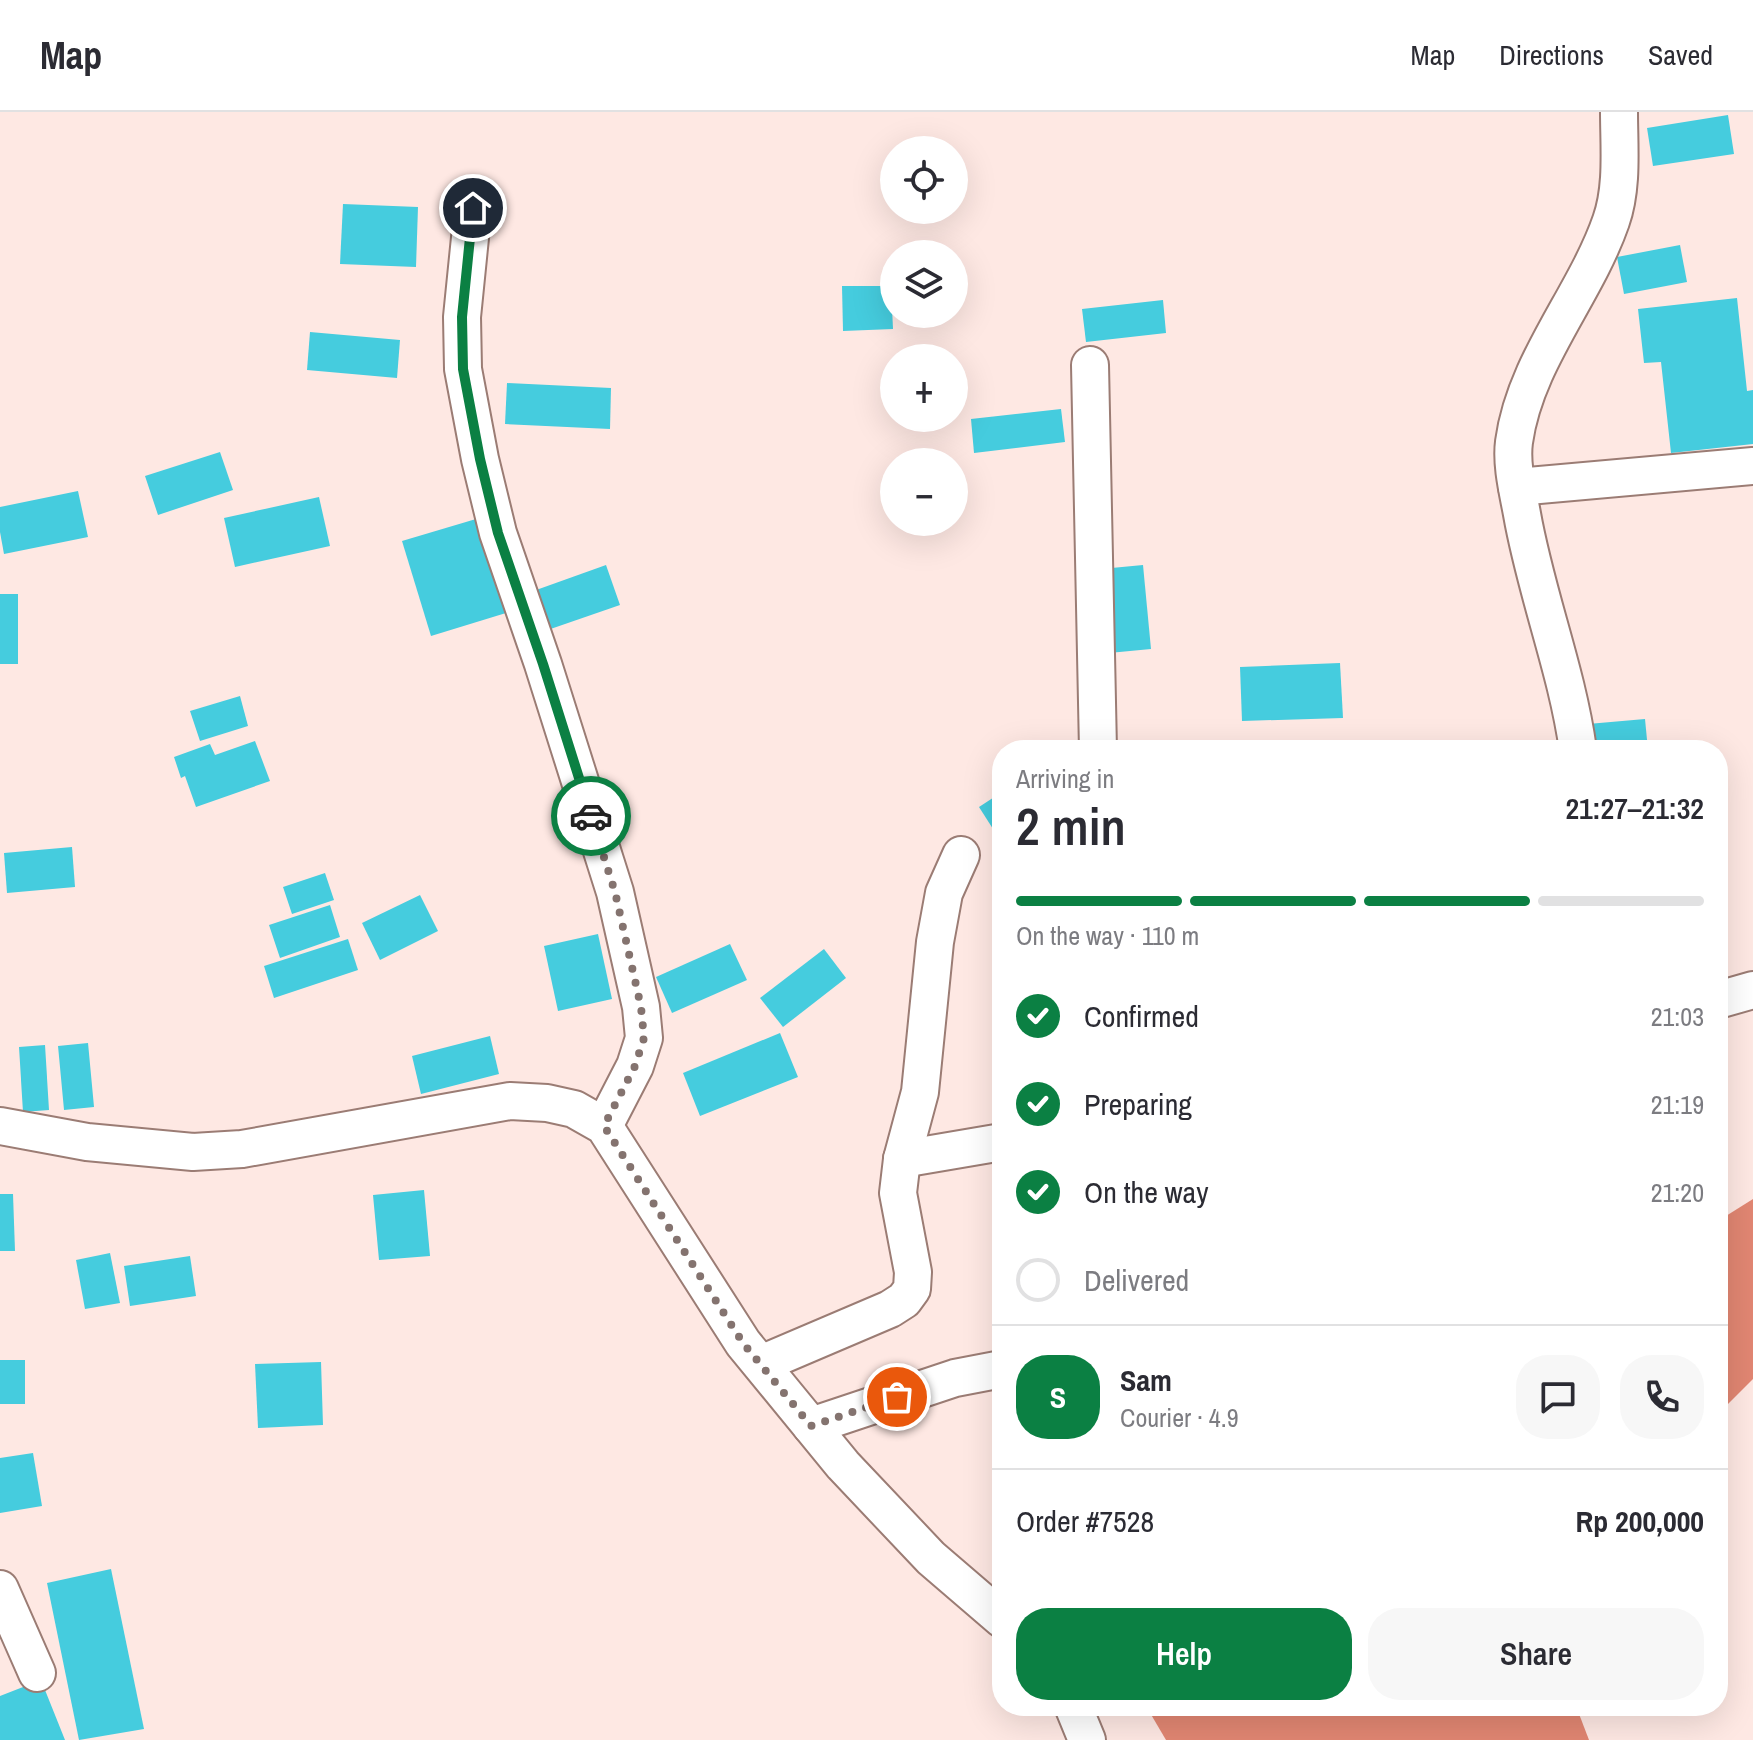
<!DOCTYPE html>
<html lang="en">
<head>
<meta charset="utf-8">
<style>
	:root { --surface:#fff; --page:#f7f7f7; --text:#2b2b33; --muted:#7c7c81; --line:#e1e1e2; --accent:#0b8043 }
	body { margin:0; font-family:"Archivo Narrow",sans-serif; background:var(--page); color:var(--text); height:100vh; display:flex; flex-direction:column; font-size:30px; white-space:nowrap }
	* { box-sizing:border-box; margin:0 }
	p { font-size:26px; color:var(--muted) }
	.icon { flex:none; width:44px; height:44px; fill:none; stroke:currentColor; stroke-width:2; stroke-linecap:round; stroke-linejoin:round }
	.map { position:relative; flex:1; overflow:hidden }
	.sheet { position:absolute; left:992px; top:628px; width:736px; height:976px; display:flex; flex-direction:column; background:var(--surface); border-radius:32px; box-shadow:0 8px 32px #0002 }
	.sheet>* { flex:none }
	.buttons { position:absolute; left:880px; top:24px; display:grid; gap:16px }
	.buttons a { display:grid; place-items:center; width:88px; height:88px; border-radius:50%; background:var(--surface); box-shadow:0 8px 32px #0002; font-size:40px }
	.pin { position:absolute; display:grid; place-items:center; width:68px; height:68px; color:#fff; margin:-34px; border:4px solid #fff; border-radius:50%; box-shadow:0 2px 8px #0007 }
	.courier { position:absolute; display:grid; place-items:center; width:80px; height:80px; margin:-40px; border:6px solid #0b8043; border-radius:50%; background:#fff; color:#222; box-shadow:0 2px 10px #0007 }
	.head em { font-style:normal; font-weight:600 }
	.head div { display:flex; flex-direction:column-reverse }
	.head { display:flex; align-items:center; justify-content:space-between; height:136px; padding:0 24px }
	h1 { font-size:52px; font-weight:600; line-height:60px }
	.bar { display:grid; grid-template-columns:repeat(4,1fr); gap:12px 8px; align-content:center; height:96px; padding:0 24px }
	.bar i { height:10px; border-radius:6px; background:var(--line) }
	.bar .selected { background:var(--accent) }
	.bar p { grid-column:span 4 }
	.line { display:flex; align-items:center; gap:20px; padding:0 24px; border-top:2px solid var(--line) }
	.line div { flex:1 }
	.round { display:grid; place-items:center; flex:none; width:84px; height:84px; border-radius:32px; background:var(--page) }
	ol { padding:0 24px; list-style:none }
	li { display:flex; align-items:center; gap:24px; height:88px }
	li p { margin-inline-start:auto }
	li .icon { padding:8px; border-radius:50%; background:var(--accent); color:#fff; stroke-width:4 }
	li:last-child { color:var(--muted) }
	li i { width:44px; height:44px; border:4px solid var(--line); border-radius:50% }
	.cta { display:flex; gap:16px; margin-top:auto; padding:16px 24px }
	.cta a { flex:1; height:92px; border-radius:32px; background:var(--accent); color:#fff; font-size:32px; font-weight:600; line-height:92px; text-align:center }
	.cta a+a { background:var(--page); color:var(--text) }
	header { display:flex; align-items:center; gap:48px; box-sizing:border-box; height:112px; padding:0 40px; background:var(--surface); border-bottom:2px solid var(--line) }
	header strong { font-size:38px }
	nav { display:flex; gap:44px; margin-inline-start:auto; font-size:28px }
	.map>svg:first-child { display:block }
	.water { fill:#e18672 }
	.building { fill:#45ccde }
	.lines { fill:none; stroke-linecap:round; stroke-linejoin:round }
	.minor-casing { stroke:#9b7c74; stroke-width:40 }
	.minor { stroke:#fff; stroke-width:36 }
	.done { stroke:#84736f; stroke-width:8; stroke-dasharray:0 14.4 }
	.route { stroke:#0b8043; stroke-width:10 }
</style>
</head>
<body>
<header>
<strong>Map</strong>
<nav><a>Map</a><a>Directions</a><a>Saved</a></nav>
</header>
<div class="map">
<svg width="1753" height="1628" viewBox="0 0 1753 1628">
	<rect width="100%" height="100%" fill="#fee8e3"/>
	<g class="water">
		<polygon points="1753,1087 1753,1267 1718,1302 1718,1109"/>
		<polygon points="1146,1594 1576,1594 1589,1628 1166,1628"/>
	</g>
	<g class="building">
		<polygon points="1728,3 1734,42 1653,54 1647,16"/>
		<polygon points="343,92 418,95 416,155 340,152"/>
		<polygon points="1680,133 1687,170 1624,182 1617,145"/>
		<polygon points="842,174 891,174 893,217 843,219"/>
		<polygon points="1737,186 1747,279 1753,278 1753,332 1671,341 1661,250 1644,251 1638,197"/>
		<polygon points="1163,188 1166,221 1086,230 1082,197"/>
		<polygon points="310,220 400,228 397,266 307,258"/>
		<polygon points="507,271 611,276 610,317 505,312"/>
		<polygon points="1061,297 1065,330 974,341 971,307"/>
		<polygon points="220,340 233,378 158,403 145,364"/>
		<polygon points="78,379 88,425 4,442 0,420 0,395"/>
		<polygon points="319,385 330,434 235,455 224,406"/>
		<polygon points="476,407 506,501 431,524 402,429"/>
		<polygon points="606,453 620,493 539,521 525,482"/>
		<polygon points="1143,453 1151,537 1109,541 1101,457"/>
		<rect x="0" y="482" width="18" height="70"/>
		<polygon points="1340,551 1343,606 1242,609 1240,555"/>
		<polygon points="240,584 248,614 200,629 190,599"/>
		<polygon points="1645,607 1648,638 1590,638 1588,612"/>
		<polygon points="255,629 270,669 196,695 185,664 181,666 174,645 210,632 215,643"/>
		<polygon points="1002,680 1002,731 979,695"/>
		<polygon points="72,735 75,775 7,781 4,741"/>
		<polygon points="325,761 334,788 292,802 283,775"/>
		<polygon points="420,783 438,819 380,848 362,811"/>
		<polygon points="330,793 340,825 280,846 269,813"/>
		<polygon points="598,822 612,887 558,899 544,834"/>
		<polygon points="348,827 358,858 274,886 264,854"/>
		<polygon points="730,832 747,868 672,901 656,865"/>
		<polygon points="824,837 846,866 783,915 760,886"/>
		<polygon points="780,921 798,965 700,1004 683,961"/>
		<polygon points="490,924 499,962 421,982 412,944"/>
		<polygon points="88,931 94,995 64,998 58,934"/>
		<polygon points="45,933 49,998 23,1000 19,935"/>
		<polygon points="424,1078 430,1144 379,1148 373,1083"/>
		<polygon points="0,1082 13,1082 15,1139 0,1139"/>
		<polygon points="110,1141 120,1191 85,1197 76,1148"/>
		<polygon points="190,1144 196,1184 130,1194 124,1154"/>
		<rect x="0" y="1248" width="25" height="44"/>
		<polygon points="321,1250 323,1313 258,1316 255,1252"/>
		<polygon points="33,1341 42,1394 0,1401 0,1346"/>
		<polygon points="111,1457 144,1617 79,1628 47,1471"/>
		<polygon points="41,1568 65,1628 0,1628 0,1584"/>
	</g>
	<g class="lines">
		<defs>
			<g id="minor">
				<polyline points="473,96 462,205 463,257 480,347 498,421 543,552 615,780 641,895 644,926 635,954 604,1014"/>
				<polyline points="1090,253 1098,638"/>
				<polyline points="1517,375 1753,354"/>
				<path d="M1578,638C1567,558 1536,482 1522,402C1518,380 1511,353 1514,330C1525,249 1585,184 1611,109C1623,75 1619,35 1619,0"/>
				<polyline points="1718,888 1753,878"/>
				<polyline points="0,1014 87,1030 193,1040 242,1037 510,989 547,991 574,997 604,1014 743,1231 843,1353 931,1446 1002,1507"/>
				<polyline points="902,1047 1002,1030"/>
				<polyline points="761,1252 890,1197 904,1188 912,1177 913,1160 898,1081 902,1047 920,980 935,830 944,781 961,743"/>
				<polyline points="811,1314 955,1266 1002,1257"/>
				<polyline points="0,1477 37,1561"/>
				<polyline points="1073,1594 1087,1628"/>
			</g>
		</defs>
		<use href="#minor" class="minor-casing"/>
		<use href="#minor" class="minor"/>
	</g>
	<g class="lines">
		<polyline class="done" points="591,704 615,780 641,895 644,926 635,954 604,1014 743,1231 811,1314 897,1285"/>
		<polyline class="route" points="473,96 462,205 463,257 480,347 498,421 543,552 591,704"/>
	</g>
</svg>
<div class="buttons">
<a><svg class="icon" aria-label="locate" viewBox="0 0 24 24"><circle cx="12" cy="12" r="6"/><path d="M12 2v4M12 18v4M2 12h4M18 12h4"/></svg></a>
<a><svg class="icon" aria-label="layers" viewBox="0 0 24 24"><path d="M12 4l9 5-9 5-9-5zM3 14l9 5 9-5"/></svg></a>
<a>+</a>
<a>−</a>
</div>
<div class="pin" style="left:897px;top:1285px;background:#ea580c"><svg class="icon" aria-label="bag" viewBox="0 0 24 24"><path d="M5 8h14l-1 12H6zM9 8a3 3 0 0 1 6 0"/></svg></div>
<div class="pin" style="left:473px;top:96px;background:#1f2937"><svg class="icon" aria-label="home" viewBox="0 0 24 24"><path d="M3 11l9-7 9 7M6 9v11h12V9"/></svg></div>
<div class="courier" style="left:591px;top:704px"><svg class="icon" aria-label="car" viewBox="0 0 24 24"><path d="M5 17H2v-5l4-1 3-4h7l3 4 3 1v5h-3M9 17h6M6 11h13"/><circle cx="7" cy="17" r="2"/><circle cx="17" cy="17" r="2"/></svg></div>
<section class="sheet">
<div class="head"><div><h1>2 min</h1><p>Arriving in</p></div><em>21:27–21:32</em></div>
<div class="bar"><i class="selected"></i><i class="selected"></i><i class="selected"></i><i></i><p>On the way · 110 m</p></div>
<ol>
<li><svg class="icon" aria-label="check" viewBox="0 0 24 24"><path d="M5 12l5 5 9-10"/></svg>Confirmed<p>21:03</p></li>
<li><svg class="icon" aria-label="check" viewBox="0 0 24 24"><path d="M5 12l5 5 9-10"/></svg>Preparing<p>21:19</p></li>
<li><svg class="icon" aria-label="check" viewBox="0 0 24 24"><path d="M5 12l5 5 9-10"/></svg>On the way<p>21:20</p></li>
<li><i></i>Delivered</li>
</ol>
<div class="line" style="height:144px"><b class="round" style="background:var(--accent);color:#fff">S</b><div><b>Sam</b><p>Courier · 4.9</p></div><a class="round"><svg class="icon" aria-label="chat" viewBox="0 0 24 24"><path d="M4 5h16v11H9l-5 4z"/></svg></a><a class="round"><svg class="icon" aria-label="phone" viewBox="0 0 24 24"><path d="M5 4h4l2 5-3 2q2 4 5 5l2-3 5 2v4C11 20 4 13 5 4z"/></svg></a></div>
<div class="line" style="height:104px"><div>Order #7528</div><b>Rp 200,000</b></div>
<div class="cta"><a>Help</a><a>Share</a></div>
</section>
</div>
</body>
</html>
